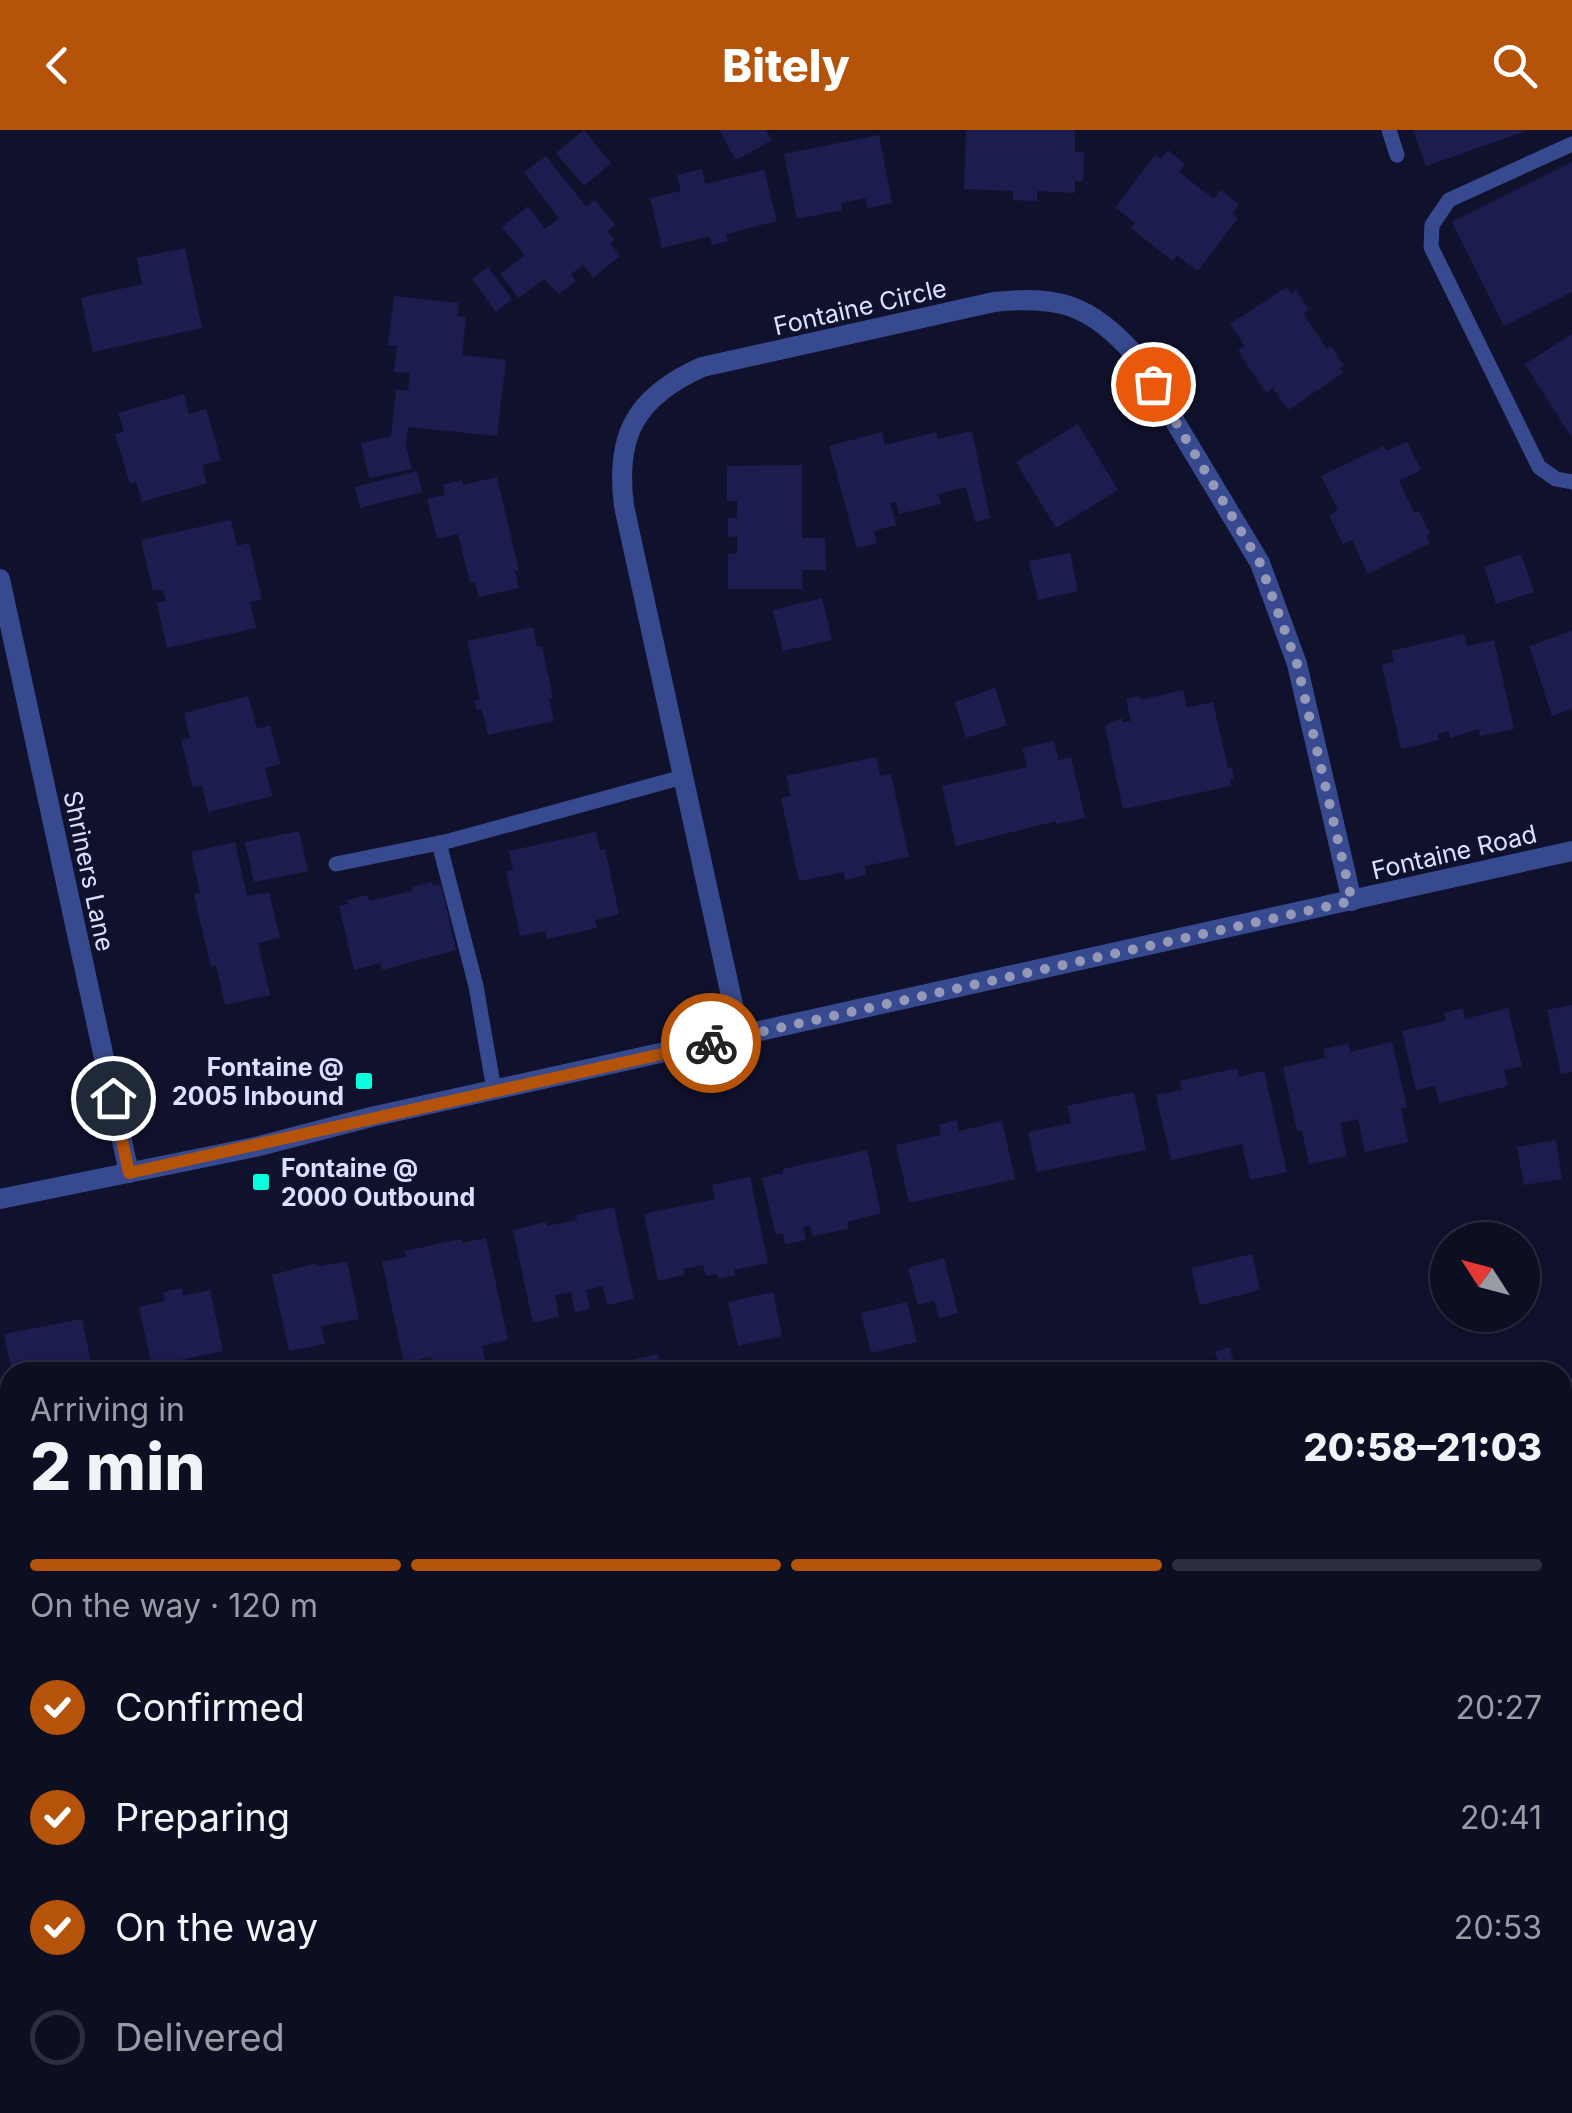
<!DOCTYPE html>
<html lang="en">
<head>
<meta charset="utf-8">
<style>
	:root { --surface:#0c0e22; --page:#1a1c2f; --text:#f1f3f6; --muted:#9a9ca5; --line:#2c2e40; --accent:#b45309 }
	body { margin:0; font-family:Inter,sans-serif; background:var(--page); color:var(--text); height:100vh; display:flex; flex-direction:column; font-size:38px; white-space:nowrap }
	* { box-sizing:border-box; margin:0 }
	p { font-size:32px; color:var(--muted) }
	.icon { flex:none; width:55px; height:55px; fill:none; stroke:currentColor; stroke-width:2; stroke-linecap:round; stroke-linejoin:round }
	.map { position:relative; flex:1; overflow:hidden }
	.drawer { position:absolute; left:0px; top:1232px; width:1572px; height:752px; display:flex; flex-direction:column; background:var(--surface); border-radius:30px 30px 0 0; box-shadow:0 2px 8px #0004,0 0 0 2px var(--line) }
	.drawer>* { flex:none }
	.needle { width:65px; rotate:306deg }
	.buttons { position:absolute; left:1430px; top:1092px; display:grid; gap:20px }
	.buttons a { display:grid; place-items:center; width:110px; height:110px; border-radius:50%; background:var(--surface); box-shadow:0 2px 8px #0004,0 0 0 2px var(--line); font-size:50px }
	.pin { position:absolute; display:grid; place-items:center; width:85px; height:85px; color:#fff; margin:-42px; border:5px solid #fff; border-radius:50%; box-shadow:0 2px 10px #0007 }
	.courier { position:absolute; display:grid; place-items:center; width:100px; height:100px; margin:-50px; border:8px solid #b45309; border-radius:50%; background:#fff; color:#222; box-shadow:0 2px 12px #0007 }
	.headline em { font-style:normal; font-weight:800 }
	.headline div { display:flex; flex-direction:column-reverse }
	.headline { display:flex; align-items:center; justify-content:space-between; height:170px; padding:0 30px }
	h1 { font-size:65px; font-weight:800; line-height:75px }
	.bar { display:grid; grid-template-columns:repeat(4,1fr); gap:15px 10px; align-content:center; height:120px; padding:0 30px }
	.bar i { height:12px; border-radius:8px; background:var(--line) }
	.bar .current { background:var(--accent) }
	.bar p { grid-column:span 4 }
	ol { padding:0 30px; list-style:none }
	li { display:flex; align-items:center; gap:30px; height:110px }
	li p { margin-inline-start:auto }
	li .icon { padding:10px; border-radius:50%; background:var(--accent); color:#fff; stroke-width:4 }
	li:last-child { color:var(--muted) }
	li i { width:55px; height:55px; border:5px solid var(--line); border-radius:50% }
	header { display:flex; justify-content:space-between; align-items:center; height:130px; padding:0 30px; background:var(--accent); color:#fff; font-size:45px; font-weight:800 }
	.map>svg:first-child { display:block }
	.building { fill:#1b1d4f }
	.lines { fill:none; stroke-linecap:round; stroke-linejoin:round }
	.service { stroke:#384a8f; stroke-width:15 }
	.minor { stroke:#384a8f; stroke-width:20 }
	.tertiary { stroke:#384a8f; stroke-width:20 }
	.done { stroke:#9598b6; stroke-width:10; stroke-dasharray:0 18 }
	.route { stroke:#b45309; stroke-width:12 }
	.poi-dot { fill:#08ffdd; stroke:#10122d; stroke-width:4 }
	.labels { text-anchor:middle; stroke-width:9; stroke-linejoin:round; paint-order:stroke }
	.street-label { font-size:25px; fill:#dce0ff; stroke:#10122d }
	.poi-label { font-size:25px; font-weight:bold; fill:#dce0ff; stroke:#10122d; text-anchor:end }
</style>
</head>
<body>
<header><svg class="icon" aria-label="back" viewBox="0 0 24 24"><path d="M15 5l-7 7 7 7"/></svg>Bitely<svg class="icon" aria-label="search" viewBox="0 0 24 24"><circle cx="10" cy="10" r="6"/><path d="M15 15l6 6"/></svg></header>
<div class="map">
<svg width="1572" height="1983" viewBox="0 0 1572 1983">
	<rect width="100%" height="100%" fill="#10122d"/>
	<g class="building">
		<polygon points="584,0 611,33 584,56 556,23"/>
		<polygon points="719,0 766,0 772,10 736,30"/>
		<polygon points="966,0 1075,0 1075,22 1084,22 1083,51 1075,51 1075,63 1037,61 1037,71 1013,70 1013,61 964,59"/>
		<polygon points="1413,0 1526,0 1526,1 1426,36"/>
		<polygon points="879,5 892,73 867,78 866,68 841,73 842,80 797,89 784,24"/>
		<polygon points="1168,20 1185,34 1179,42 1214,69 1221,60 1239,74 1232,84 1238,88 1198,141 1177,125 1173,131 1131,98 1135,93 1115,78 1155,25 1161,29"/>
		<polygon points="546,26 586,77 595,70 615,95 607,101 614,110 610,113 620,126 593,148 583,135 571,144 576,151 559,164 544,149 519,168 500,144 525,125 502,97 528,76 545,99 559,88 524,43"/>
		<polygon points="1572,32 1572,162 1504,196 1452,92"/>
		<polygon points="702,39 705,54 764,40 777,91 726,104 728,111 712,115 710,106 662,118 650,68 681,61 677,45"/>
		<polygon points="185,118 202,198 93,222 81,168 142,154 137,128"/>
		<polygon points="488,137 512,169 496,182 472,149"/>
		<polygon points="1287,157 1291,164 1296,160 1309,180 1303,183 1327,219 1331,216 1344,236 1340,238 1343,243 1288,280 1273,258 1266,263 1238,221 1245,216 1230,194"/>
		<polygon points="394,166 459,173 457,186 466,187 462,225 506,230 497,306 408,297 406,316 412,339 369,348 361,313 391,306 396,259 408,261 410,243 394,242 397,216 388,215"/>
		<polygon points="1572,204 1572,308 1525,234"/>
		<polygon points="184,264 189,284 206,279 221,330 202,335 207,353 142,372 136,352 130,354 115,304 124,302 118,283"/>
		<polygon points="1078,294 1118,360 1056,398 1016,332"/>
		<polygon points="972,301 990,388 975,392 966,357 938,364 941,374 899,384 896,372 890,373 896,395 874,401 877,413 857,418 829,316 882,302 885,315 936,302 938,309"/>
		<polygon points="1407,312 1421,340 1399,351 1414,383 1419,381 1430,404 1426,406 1430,413 1368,444 1352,410 1343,414 1329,385 1338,380 1321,346 1384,316 1386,321"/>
		<polygon points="802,335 802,408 825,408 826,440 802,440 803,459 728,459 728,424 737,423 737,406 728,407 728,388 737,388 737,371 727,371 727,336"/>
		<polygon points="417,341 422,362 360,378 355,357"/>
		<polygon points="497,347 519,441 515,441 519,458 479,467 475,452 470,453 458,404 437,409 427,369 445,365 443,355 462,350 463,355"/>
		<polygon points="231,390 237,416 249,413 262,470 250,472 256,498 167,518 157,473 166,471 163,459 153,461 141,410"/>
		<polygon points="1070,423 1078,461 1038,470 1029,431"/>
		<polygon points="1521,424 1534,462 1496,474 1484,437"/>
		<polygon points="822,468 832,510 783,521 773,480"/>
		<polygon points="533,497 537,517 542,516 553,568 549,569 554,591 488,605 482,579 477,580 475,571 480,570 467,511"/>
		<polygon points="1572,501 1572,579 1552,586 1529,516"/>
		<polygon points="1464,504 1467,516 1494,510 1514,599 1480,606 1479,599 1450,608 1449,601 1437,604 1439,610 1401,619 1382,535 1394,532 1391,521"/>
		<polygon points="995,558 1007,595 966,608 955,572"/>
		<polygon points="1183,560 1187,578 1213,572 1228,639 1232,638 1234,648 1230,649 1231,656 1123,679 1105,596 1122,588 1123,592 1131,591 1126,569 1139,566 1140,570"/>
		<polygon points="248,566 257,599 270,595 280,634 265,638 272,666 208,682 202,655 193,658 181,610 190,608 184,583"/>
		<polygon points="1054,611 1059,630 1071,627 1085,688 1056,694 1056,691 956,716 942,656 1027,637 1022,618"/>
		<polygon points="876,627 880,646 891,644 909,727 865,736 866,745 845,750 844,742 799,751 781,668 791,666 786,646"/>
		<polygon points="299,701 308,741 254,752 245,712"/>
		<polygon points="596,702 600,720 605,719 619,784 595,790 597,798 547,809 546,801 520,806 506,741 513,740 509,721"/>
		<polygon points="235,712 247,766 269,762 280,808 258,813 270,865 225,875 216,835 211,837 194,765 200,763 191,722"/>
		<polygon points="432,752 433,756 441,754 456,820 382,840 380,833 354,840 339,776 349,774 347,770 368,765 369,771 412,761 412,757"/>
		<polygon points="1572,875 1572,942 1561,944 1547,880"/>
		<polygon points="1463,878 1465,889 1508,878 1522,936 1504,940 1508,956 1439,973 1435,956 1416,960 1402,901 1446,891 1444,883"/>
		<polygon points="1392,912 1407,977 1401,978 1408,1012 1365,1022 1358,989 1340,993 1347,1026 1309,1034 1302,1000 1297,1001 1283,937 1325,928 1323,919 1348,914 1350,922"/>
		<polygon points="1237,938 1238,947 1264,941 1287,1042 1250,1050 1242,1014 1171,1030 1156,965 1182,960 1180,951"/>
		<polygon points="1134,962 1146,1020 1037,1042 1028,1002 1071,993 1067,976"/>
		<polygon points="957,990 959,1001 1002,991 1015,1049 909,1073 896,1015 941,1005 939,995"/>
		<polygon points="1556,1010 1562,1049 1524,1055 1517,1017"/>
		<polygon points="867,1020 881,1083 847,1092 848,1099 813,1106 810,1096 803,1097 806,1110 785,1114 783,1103 776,1105 762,1048 783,1043 783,1039"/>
		<polygon points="750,1047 768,1133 734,1140 735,1145 718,1149 717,1144 706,1146 703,1135 683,1139 684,1145 658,1151 644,1084 715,1069 712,1055"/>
		<polygon points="614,1077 634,1169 607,1175 603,1156 586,1160 590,1179 575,1182 571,1162 555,1165 559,1187 533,1193 513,1100 546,1092 547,1096 577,1090 576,1085"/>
		<polygon points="486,1108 508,1210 482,1216 486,1234 435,1242 431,1227 404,1233 382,1132 406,1127 405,1121 461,1109 462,1113"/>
		<polygon points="1252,1124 1260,1160 1200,1175 1191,1138"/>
		<polygon points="944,1128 958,1183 939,1188 934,1171 918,1175 908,1138"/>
		<polygon points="347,1131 359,1189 321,1196 325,1214 289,1221 272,1145 316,1133 317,1137"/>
		<polygon points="182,1158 183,1166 210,1160 223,1221 152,1236 139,1177 165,1171 163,1162"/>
		<polygon points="773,1162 782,1206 738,1216 728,1172"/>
		<polygon points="907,1172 917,1212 871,1223 861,1183"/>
		<polygon points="82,1189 93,1242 12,1242 4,1204"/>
		<polygon points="1229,1217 1235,1235 1221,1240 1215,1222"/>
		<polygon points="658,1224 661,1242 623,1242 621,1232"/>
		<polygon points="1199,1229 1206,1242 1172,1242"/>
		<polygon points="1569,1246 1572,1307 1562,1309 1562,1248"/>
		<polygon points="1572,1543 1572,1611 1562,1613 1562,1545"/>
		<polygon points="8,1663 10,1704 0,1706 0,1664"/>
		<polygon points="221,1975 325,1975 326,1983 223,1983"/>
		<polygon points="488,1975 534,1975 535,1983 489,1983"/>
		<polygon points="873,1975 916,1975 917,1977 874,1983"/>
		<polygon points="1162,1975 1208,1975 1210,1983 1164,1983"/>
		<polygon points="1454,1975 1542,1975 1544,1983 1456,1983"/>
	</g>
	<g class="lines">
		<g class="service">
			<polyline points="1389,0 1397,25"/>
			<polyline points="1572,14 1449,70 1432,95 1431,117 1539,337 1556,349 1572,352"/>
			<polyline points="439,713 476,856 494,960"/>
			<polyline points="336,734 449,711 683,647"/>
		</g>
		<g class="minor">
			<polyline points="0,449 129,1043"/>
			<path d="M740,907L624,376C615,306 635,267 702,237L994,172C1059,165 1091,175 1135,225L1260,433L1297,534L1352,771"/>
			<polyline points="1562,1433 1572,1431"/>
			<polyline points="0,1880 10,1878"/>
			<polyline points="45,1975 47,1983"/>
			<polyline points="746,1975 748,1983"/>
			<polyline points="1335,1975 1336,1983"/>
		</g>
		<polyline class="tertiary" points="0,1069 255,1017 371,987 1572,721"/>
	</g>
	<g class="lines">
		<polyline class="done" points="711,913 1352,771 1297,534 1260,433 1153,254"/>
		<polyline class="route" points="113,968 129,1043 711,913"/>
	</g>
	<g class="poi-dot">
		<rect x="354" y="941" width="20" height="20" rx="5"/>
		<rect x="251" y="1042" width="20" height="20" rx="5"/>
	</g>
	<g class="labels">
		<g class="street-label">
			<text transform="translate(860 177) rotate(-13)" y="9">Fontaine Circle</text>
			<text transform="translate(1454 722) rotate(-13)" y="9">Fontaine Road</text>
			<text transform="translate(89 741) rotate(78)" y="9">Shriners Lane</text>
		</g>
		<g class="poi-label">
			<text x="344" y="946">Fontaine @<tspan x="344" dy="29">2005 Inbound</tspan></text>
			<text x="281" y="1047" text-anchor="start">Fontaine @<tspan x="281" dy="29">2000 Outbound</tspan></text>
		</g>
	</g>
</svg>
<div class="buttons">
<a><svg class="needle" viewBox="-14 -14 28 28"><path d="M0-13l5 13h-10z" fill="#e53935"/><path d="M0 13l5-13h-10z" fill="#9a9ca5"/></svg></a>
</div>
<div class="pin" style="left:1153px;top:254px;background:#ea580c"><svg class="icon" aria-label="bag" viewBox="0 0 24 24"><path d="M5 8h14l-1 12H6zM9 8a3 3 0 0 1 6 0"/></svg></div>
<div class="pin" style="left:113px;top:968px;background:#1f2937"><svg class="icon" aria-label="home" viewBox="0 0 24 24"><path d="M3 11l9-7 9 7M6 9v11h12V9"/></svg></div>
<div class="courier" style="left:711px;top:913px"><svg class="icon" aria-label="bike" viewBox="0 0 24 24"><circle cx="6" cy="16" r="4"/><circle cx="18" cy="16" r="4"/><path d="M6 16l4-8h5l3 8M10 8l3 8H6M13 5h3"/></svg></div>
<section class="drawer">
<div class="headline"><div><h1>2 min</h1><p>Arriving in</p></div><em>20:58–21:03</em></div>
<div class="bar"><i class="current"></i><i class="current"></i><i class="current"></i><i></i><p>On the way · 120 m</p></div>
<ol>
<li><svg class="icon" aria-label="check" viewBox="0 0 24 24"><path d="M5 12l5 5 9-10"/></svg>Confirmed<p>20:27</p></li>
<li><svg class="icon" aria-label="check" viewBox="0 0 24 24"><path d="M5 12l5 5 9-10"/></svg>Preparing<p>20:41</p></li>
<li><svg class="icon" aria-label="check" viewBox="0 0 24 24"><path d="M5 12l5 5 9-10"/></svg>On the way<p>20:53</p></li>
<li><i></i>Delivered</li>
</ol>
</section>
</div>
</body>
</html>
